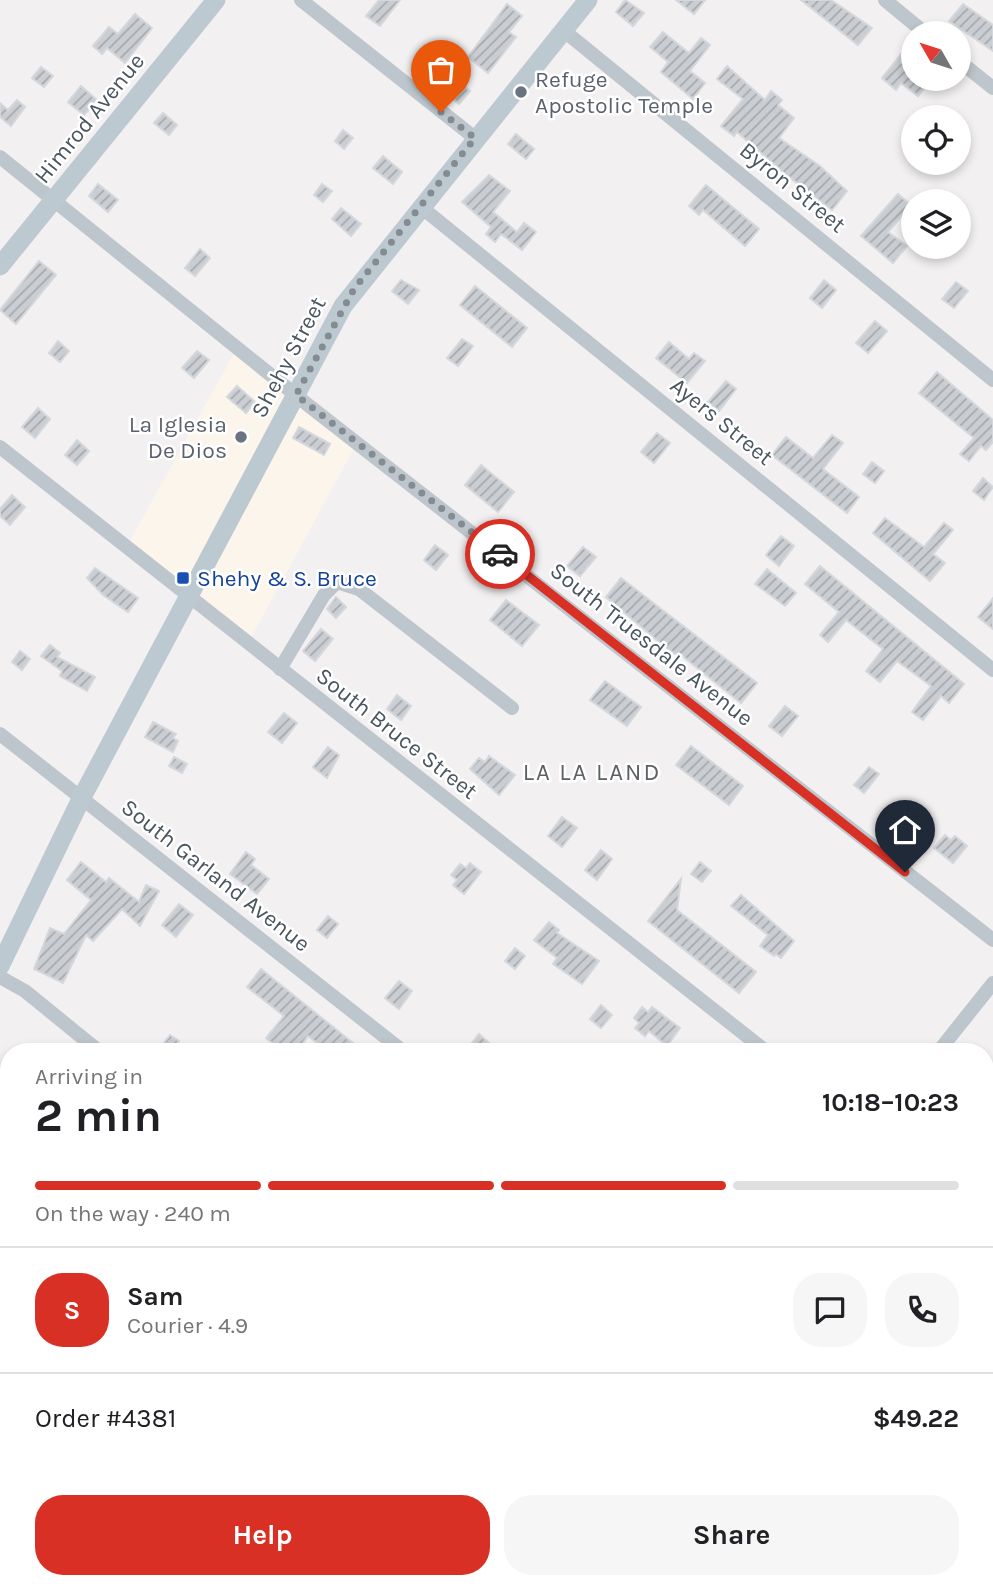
<!DOCTYPE html>
<html lang="en">
<head>
<meta charset="utf-8">
<style>
	:root { --surface:#fff; --page:#f6f6f6; --text:#202124; --muted:#757577; --line:#e0e0e0; --accent:#d93025 }
	body { margin:0; font-family:Karla,sans-serif; background:var(--page); color:var(--text); height:100vh; display:flex; flex-direction:column; font-size:26px; white-space:nowrap }
	* { box-sizing:border-box; margin:0 }
	p { font-size:23px; color:var(--muted) }
	.icon { flex:none; width:38px; height:38px; fill:none; stroke:currentColor; stroke-width:2; stroke-linecap:round; stroke-linejoin:round }
	.map { position:relative; flex:1; overflow:hidden }
	.drawer { position:absolute; left:0px; top:1043px; width:994px; height:546px; display:flex; flex-direction:column; background:var(--surface); border-radius:28px 28px 0 0; box-shadow:0 4px 10px #0003 }
	.drawer>* { flex:none }
	.needle { width:46px; rotate:309deg }
	.controls { position:absolute; left:901px; top:21px; display:grid; gap:14px }
	.controls a { display:grid; place-items:center; width:70px; height:70px; border-radius:50%; background:var(--surface); box-shadow:0 4px 10px #0003; font-size:35px }
	.pin { position:absolute; display:grid; place-items:center; width:60px; height:60px; color:#fff; margin:-72px -30px; border-radius:50% 50% 50% 0; rotate:-45deg; box-shadow:0 0 7px #0007 }
	.pin .icon { rotate:45deg }
	.courier { position:absolute; display:grid; place-items:center; width:70px; height:70px; margin:-35px; border:5px solid #d93025; border-radius:50%; background:#fff; color:#222; box-shadow:0 2px 9px #0007 }
	.summary em { font-style:normal; font-weight:700 }
	.summary div { display:flex; flex-direction:column-reverse }
	.summary { display:flex; align-items:center; justify-content:space-between; height:119px; padding:0 35px }
	h1 { font-size:46px; font-weight:700; line-height:52px }
	.bar { display:grid; grid-template-columns:repeat(4,1fr); gap:10px 7px; align-content:center; height:84px; padding:0 35px }
	.bar i { height:9px; border-radius:5px; background:var(--line) }
	.bar .selected { background:var(--accent) }
	.bar p { grid-column:span 4 }
	.line { display:flex; align-items:center; gap:18px; padding:0 35px; border-top:2px solid var(--line) }
	.line div { flex:1 }
	.round { display:grid; place-items:center; flex:none; width:74px; height:74px; border-radius:28px; background:var(--page) }
	.action { display:flex; gap:14px; margin-top:auto; padding:14px 35px }
	.action a { flex:1; height:80px; border-radius:28px; background:var(--accent); color:#fff; font-size:28px; font-weight:700; line-height:80px; text-align:center }
	.action a+a { background:var(--page); color:var(--text) }
	.map>svg:first-child { display:block }
	.commercial { fill:#fcf5eb }
	.forest { fill:url(#forest-firs) }
	.building { fill:url(#building-hatch); stroke:#d4d7db; stroke-width:2 }
	.lines { fill:none; stroke-linecap:round; stroke-linejoin:round }
	.lane { stroke:#bdc6cc; stroke-width:7 }
	.street { stroke:#bdc6cc; stroke-width:14 }
	.secondary { stroke:#bdc9d1; stroke-width:19 }
	.done { stroke:#848c91; stroke-width:7; stroke-dasharray:0 12.6 }
	.route { stroke:#d93025; stroke-width:9 }
	.worship-dot { fill:#6b7280; stroke:#fff; stroke-width:2.5 }
	.transit-dot { fill:#1a4fb4; stroke:#fff; stroke-width:2.5 }
	.labels { text-anchor:middle; stroke-width:5; stroke-linejoin:round; paint-order:stroke }
	.worship-label { font-size:23px; fill:#5b616d; stroke:#fff; text-anchor:start }
	.street-label { font-size:23px; fill:#49565d; stroke:#fff }
	.transit-label { font-size:23px; fill:#164399; stroke:#fff; text-anchor:start }
	.neighbourhood-label { font-size:24px; letter-spacing:2px; fill:#5d6165; stroke:#fff }
</style>
</head>
<body>
<div class="map">
<svg width="993" height="1589" viewBox="0 0 993 1589">
	<defs>
		<pattern id="forest-firs" width="22" height="20" patternUnits="userSpaceOnUse" patternTransform="scale(1.75)"><rect width="22" height="20" fill="#c1eecd"/><path d="M5 1l3.5 6h-7zM16 11l3.5 6h-7z" fill="#a7ceb2"/></pattern>
		<pattern id="building-hatch" width="6" height="6" patternUnits="userSpaceOnUse" patternTransform="scale(1.75)"><rect width="6" height="6" fill="#caced2"/><path d="M-1 1l2-2M0 6l6-6M5 7l2-2" fill="none" stroke="#a6aaae"/></pattern>
	</defs>
	<rect width="100%" height="100%" fill="#f3f0f1"/>
	<g class="commercial">
		<polygon points="237,348 357,443 247,645 126,548"/>
		<polygon points="985,1156 993,1162 993,1278 985,1272"/>
	</g>
	<g class="forest">
		<polygon points="993,1082 993,1162 985,1156 985,1092"/>
		<polygon points="985,1272 993,1278 993,1398 985,1394"/>
		<polygon points="0,1394 9,1401 9,1561 0,1553"/>
		<polygon points="32,1580 114,1580 125,1589 42,1589"/>
		<polygon points="161,1580 491,1580 484,1589 141,1589"/>
	</g>
	<g class="building">
		<polygon points="379,0 400,0 380,26 366,16"/>
		<polygon points="625,0 644,13 633,26 616,12"/>
		<polygon points="676,0 705,0 694,14"/>
		<polygon points="801,0 831,0 872,28 858,45"/>
		<polygon points="507,4 522,16 509,32 516,37 488,73 468,57"/>
		<polygon points="963,4 993,25 993,51 949,21"/>
		<polygon points="135,14 152,28 125,63 107,48 102,54 93,46 109,27 118,34"/>
		<polygon points="663,32 689,53 701,38 710,45 690,71 705,83 693,99 661,72 668,62 650,47"/>
		<polygon points="902,53 914,62 914,79 931,79 918,96 901,83 896,90 882,78"/>
		<polygon points="727,66 765,100 771,91 782,100 778,105 794,118 779,138 820,166 847,191 832,210 784,173 737,132 734,136 721,126 743,99 717,79"/>
		<polygon points="41,67 53,76 44,87 32,78"/>
		<polygon points="448,73 470,91 459,104 437,86"/>
		<polygon points="81,86 97,100 84,115 68,102"/>
		<polygon points="17,100 25,107 11,126 0,117 0,103 8,110"/>
		<polygon points="163,113 177,125 169,135 154,123"/>
		<polygon points="343,130 353,138 344,149 335,141"/>
		<polygon points="516,134 534,149 526,159 508,144"/>
		<polygon points="383,156 402,172 393,184 373,168"/>
		<polygon points="489,175 510,191 493,212 517,232 524,223 536,232 522,250 501,234 495,242 486,234 491,227 462,202"/>
		<polygon points="98,184 118,200 108,212 89,196"/>
		<polygon points="322,184 332,191 323,202 314,195"/>
		<polygon points="706,185 759,229 745,246 703,210 699,215 689,206"/>
		<polygon points="898,194 911,205 888,232 907,246 893,263 861,236"/>
		<polygon points="341,208 361,224 351,236 332,219"/>
		<polygon points="200,249 210,258 195,276 185,268"/>
		<polygon points="39,261 56,275 16,324 0,310"/>
		<polygon points="401,280 419,290 408,304 392,291"/>
		<polygon points="824,280 836,290 822,308 810,298"/>
		<polygon points="956,282 968,291 954,308 942,299"/>
		<polygon points="475,286 527,328 512,347 460,305"/>
		<polygon points="875,321 887,331 868,353 856,343"/>
		<polygon points="462,339 473,346 458,366 447,358"/>
		<polygon points="58,341 69,351 60,362 49,353"/>
		<polygon points="669,342 689,359 694,353 705,361 687,383 656,358"/>
		<polygon points="197,351 209,360 194,378 182,368"/>
		<polygon points="937,372 993,420 993,442 986,450 981,446 969,461 960,454 974,438 919,393"/>
		<polygon points="726,381 736,389 719,411 708,402"/>
		<polygon points="237,386 255,402 246,413 227,397"/>
		<polygon points="38,408 50,419 35,438 22,427"/>
		<polygon points="299,427 330,444 324,455 293,438"/>
		<polygon points="657,433 670,443 654,463 641,452"/>
		<polygon points="832,435 843,443 823,469 859,497 847,513 772,455 786,437 813,458"/>
		<polygon points="77,440 89,451 77,465 65,455"/>
		<polygon points="872,462 884,471 875,483 863,474"/>
		<polygon points="481,465 514,492 498,512 465,485"/>
		<polygon points="983,478 993,487 984,500 973,491"/>
		<polygon points="12,495 25,507 10,525 0,516 0,509"/>
		<polygon points="885,518 924,547 944,523 953,530 933,554 945,563 930,581 873,533"/>
		<polygon points="781,536 794,546 779,566 766,555"/>
		<polygon points="435,545 448,555 436,570 424,560"/>
		<polygon points="583,547 596,557 580,576 567,566"/>
		<polygon points="820,566 964,684 949,703 941,696 923,720 912,712 931,686 897,661 880,682 866,671 883,649 846,620 828,642 820,635 839,612 805,584"/>
		<polygon points="95,568 138,598 128,612 103,595 87,578"/>
		<polygon points="767,569 796,593 785,606 755,584"/>
		<polygon points="621,578 757,683 741,703 681,655 679,657 659,642 606,597"/>
		<polygon points="336,597 346,607 336,618 327,609"/>
		<polygon points="993,598 993,629 978,617"/>
		<polygon points="506,600 539,625 522,646 490,620"/>
		<polygon points="321,629 333,639 315,661 303,651"/>
		<polygon points="50,645 60,653 57,657 95,677 87,691 60,676 62,671 41,656"/>
		<polygon points="20,651 30,659 22,670 12,662"/>
		<polygon points="605,681 641,707 627,726 590,700"/>
		<polygon points="397,695 411,706 401,720 387,709"/>
		<polygon points="785,706 798,716 782,736 769,726"/>
		<polygon points="284,713 297,723 282,743 268,732"/>
		<polygon points="153,722 176,734 173,738 178,741 173,752 145,737"/>
		<polygon points="691,746 743,786 729,805 676,765"/>
		<polygon points="328,747 339,755 327,778 313,767"/>
		<polygon points="489,756 515,775 499,795 470,769 479,758 485,762"/>
		<polygon points="174,757 187,764 182,773 169,766"/>
		<polygon points="869,767 879,774 864,793 854,785"/>
		<polygon points="562,817 577,828 562,847 548,836"/>
		<polygon points="945,835 951,840 955,836 967,846 953,863 934,848"/>
		<polygon points="601,850 612,859 597,880 585,870"/>
		<polygon points="246,852 255,859 251,865 269,879 257,894 230,874"/>
		<polygon points="81,862 106,882 109,878 139,902 146,885 159,891 140,926 122,909 93,941 86,935 63,983 34,969 50,928 64,934 91,900 67,880"/>
		<polygon points="700,862 711,871 702,882 691,874"/>
		<polygon points="470,863 481,872 464,894 453,885 457,880 451,875 460,864 466,868"/>
		<polygon points="681,879 677,910 756,972 739,993 648,921"/>
		<polygon points="741,895 794,941 781,958 776,954 774,956 760,946 768,935 731,906"/>
		<polygon points="179,904 193,915 176,937 162,925"/>
		<polygon points="328,916 338,924 327,938 317,930"/>
		<polygon points="549,922 559,930 557,933 599,961 582,984 553,964 557,958 534,940"/>
		<polygon points="515,948 525,956 515,969 505,961"/>
		<polygon points="261,969 353,1043 347,1052 328,1052 308,1036 297,1052 283,1052 266,1038 284,1016 247,987"/>
		<polygon points="399,981 412,991 399,1009 385,998"/>
		<polygon points="601,1005 612,1015 601,1028 590,1019"/>
		<polygon points="642,1007 648,1012 652,1007 680,1028 667,1046 649,1031 645,1036 635,1028 639,1023 634,1018"/>
		<polygon points="479,1034 488,1042 500,1052 465,1052"/>
		<polygon points="170,1035 179,1041 171,1052 157,1052"/>
	</g>
	<g class="lines">
		<polyline class="lane" points="210,1580 221,1589"/>
		<g class="street">
			<polyline points="301,0 475,138"/>
			<polyline points="885,0 925,33"/>
			<polyline points="563,30 993,380"/>
			<polyline points="959,61 993,88"/>
			<polyline points="0,157 308,405 993,940"/>
			<polyline points="421,207 993,670"/>
			<polyline points="0,447 767,1052"/>
			<polyline points="280,669 324,595 337,582 359,589 512,708"/>
			<polyline points="0,734 404,1052"/>
			<polyline points="0,977 25,991 100,1052"/>
			<polyline points="938,1052 993,983"/>
			<polyline points="0,1260 9,1267"/>
			<polyline points="401,1580 412,1589"/>
			<polyline points="141,1589 161,1580"/>
			<polyline points="503,1589 510,1580"/>
		</g>
		<g class="secondary">
			<polyline points="0,266 216,0"/>
			<polyline points="0,966 81,799 343,306 588,0"/>
			<polyline points="985,1507 993,1504"/>
			<polyline points="762,1589 785,1580"/>
		</g>
	</g>
	<g class="lines">
		<polyline class="done" points="441,112 475,138 354,289 296,395 500,554"/>
		<polyline class="route" points="500,554 905,872"/>
	</g>
	<g class="worship-dot">
		<circle cx="521" cy="92" r="7"/>
		<circle cx="241" cy="437" r="7"/>
	</g>
	<rect class="transit-dot" x="176" y="571" width="14" height="14" rx="3.5"/>
	<g class="labels">
		<g class="worship-label">
			<text x="535" y="87">Refuge<tspan x="535" dy="26">Apostolic Temple</tspan></text>
			<text x="227" y="432" text-anchor="end">La Iglesia<tspan x="227" dy="26">De Dios</tspan></text>
		</g>
		<g class="street-label">
			<text transform="translate(89 118) rotate(-51)" y="8">Himrod Avenue</text>
			<text transform="translate(793 187) rotate(39)" y="8">Byron Street</text>
			<text transform="translate(288 357) rotate(-62)" y="8">Shehy Street</text>
			<text transform="translate(722 421) rotate(39)" y="8">Ayers Street</text>
			<text transform="translate(652 644) rotate(38)" y="8">South Truesdale Avenue</text>
			<text transform="translate(397 733) rotate(38)" y="8">South Bruce Street</text>
			<text transform="translate(216 875) rotate(38)" y="8">South Garland Avenue</text>
		</g>
		<g class="transit-label">
			<text x="197" y="586">Shehy &amp; S. Bruce</text>
		</g>
		<g class="neighbourhood-label">
			<text x="592" y="780">LA LA LAND</text>
		</g>
	</g>
</svg>
<div class="controls">
<a><svg class="needle" viewBox="-14 -14 28 28"><path d="M0-13l5 13h-10z" fill="#e53935"/><path d="M0 13l5-13h-10z" fill="#757577"/></svg></a>
<a><svg class="icon" aria-label="locate" viewBox="0 0 24 24"><circle cx="12" cy="12" r="6"/><path d="M12 2v4M12 18v4M2 12h4M18 12h4"/></svg></a>
<a><svg class="icon" aria-label="layers" viewBox="0 0 24 24"><path d="M12 4l9 5-9 5-9-5zM3 14l9 5 9-5"/></svg></a>
</div>
<div class="pin" style="left:441px;top:112px;background:#ea580c"><svg class="icon" aria-label="bag" viewBox="0 0 24 24"><path d="M5 8h14l-1 12H6zM9 8a3 3 0 0 1 6 0"/></svg></div>
<div class="pin" style="left:905px;top:872px;background:#1f2937"><svg class="icon" aria-label="home" viewBox="0 0 24 24"><path d="M3 11l9-7 9 7M6 9v11h12V9"/></svg></div>
<div class="courier" style="left:500px;top:554px"><svg class="icon" aria-label="car" viewBox="0 0 24 24"><path d="M5 17H2v-5l4-1 3-4h7l3 4 3 1v5h-3M9 17h6M6 11h13"/><circle cx="7" cy="17" r="2"/><circle cx="17" cy="17" r="2"/></svg></div>
<section class="drawer">
<div class="summary"><div><h1>2 min</h1><p>Arriving in</p></div><em>10:18–10:23</em></div>
<div class="bar"><i class="selected"></i><i class="selected"></i><i class="selected"></i><i></i><p>On the way · 240 m</p></div>
<div class="line" style="height:126px"><b class="round" style="background:var(--accent);color:#fff">S</b><div><b>Sam</b><p>Courier · 4.9</p></div><a class="round"><svg class="icon" aria-label="chat" viewBox="0 0 24 24"><path d="M4 5h16v11H9l-5 4z"/></svg></a><a class="round"><svg class="icon" aria-label="phone" viewBox="0 0 24 24"><path d="M5 4h4l2 5-3 2q2 4 5 5l2-3 5 2v4C11 20 4 13 5 4z"/></svg></a></div>
<div class="line" style="height:91px"><div>Order #4381</div><b>$49.22</b></div>
<div class="action"><a>Help</a><a>Share</a></div>
</section>
</div>
</body>
</html>
